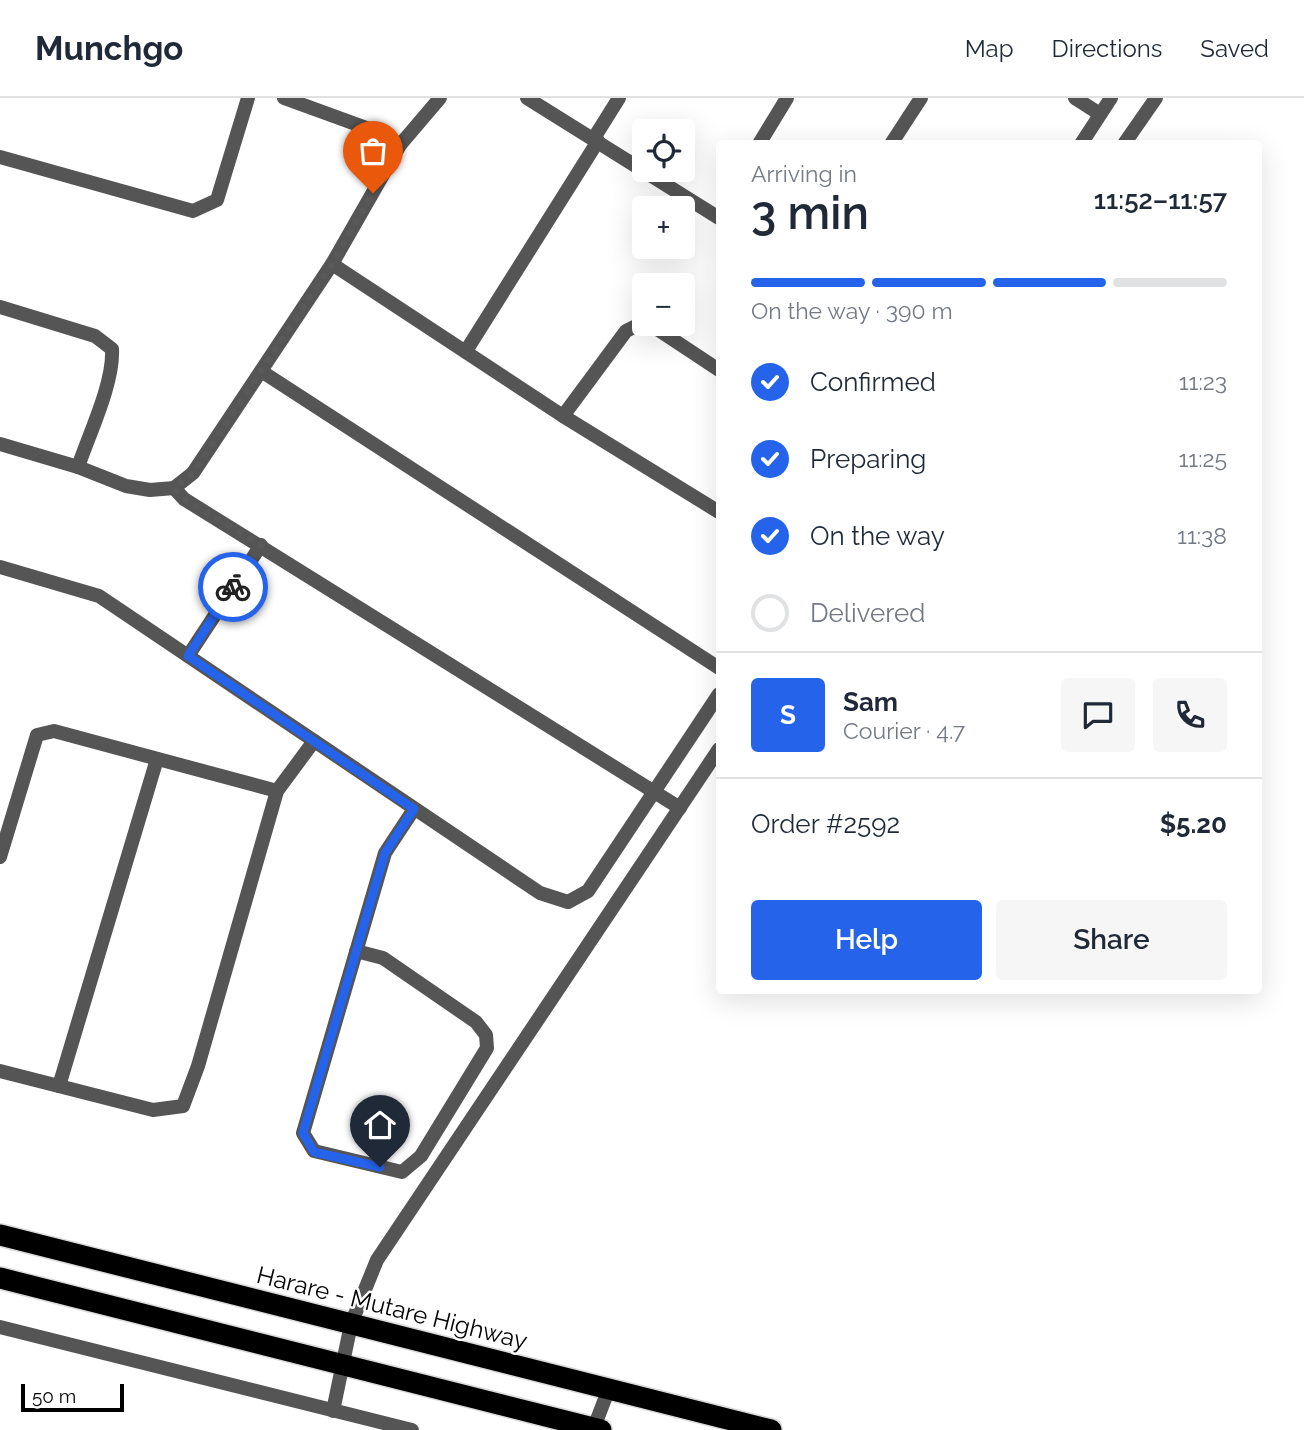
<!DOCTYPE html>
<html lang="en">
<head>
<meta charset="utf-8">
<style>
	:root { --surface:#fff; --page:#f6f6f7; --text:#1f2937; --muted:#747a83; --line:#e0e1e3; --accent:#2563eb }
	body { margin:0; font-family:Raleway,sans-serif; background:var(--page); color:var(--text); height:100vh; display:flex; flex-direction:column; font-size:26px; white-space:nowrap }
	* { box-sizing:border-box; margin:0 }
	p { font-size:23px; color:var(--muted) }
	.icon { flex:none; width:38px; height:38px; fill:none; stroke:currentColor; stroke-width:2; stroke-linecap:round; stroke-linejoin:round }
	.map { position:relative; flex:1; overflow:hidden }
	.side { position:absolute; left:716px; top:42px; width:546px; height:854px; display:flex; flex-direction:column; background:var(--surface); border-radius:7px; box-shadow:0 7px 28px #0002 }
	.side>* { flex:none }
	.buttons { position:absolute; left:632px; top:21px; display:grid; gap:14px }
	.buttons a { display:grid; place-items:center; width:63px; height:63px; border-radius:7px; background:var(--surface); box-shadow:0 7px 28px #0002; font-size:35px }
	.scale { position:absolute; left:21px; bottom:18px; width:103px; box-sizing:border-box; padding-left:7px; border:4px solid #000; border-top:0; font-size:19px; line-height:24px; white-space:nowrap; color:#000; -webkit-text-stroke:5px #fff; paint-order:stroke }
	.pin { position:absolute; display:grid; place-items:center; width:60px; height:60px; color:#fff; margin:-72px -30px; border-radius:50% 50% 50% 0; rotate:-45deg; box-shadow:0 0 7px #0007 }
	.pin .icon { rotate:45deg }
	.courier { position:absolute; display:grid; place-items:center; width:70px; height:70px; margin:-35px; border:5px solid #2563eb; border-radius:50%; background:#fff; color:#222; box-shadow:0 2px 9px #0007 }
	.overview em { font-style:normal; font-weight:600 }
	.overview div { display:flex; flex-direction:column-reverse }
	.overview { display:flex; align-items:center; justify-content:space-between; height:119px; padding:0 35px }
	h1 { font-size:46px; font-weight:600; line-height:52px }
	.bar { display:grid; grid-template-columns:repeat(4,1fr); gap:10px 7px; align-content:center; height:84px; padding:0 35px }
	.bar i { height:9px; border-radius:5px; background:var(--line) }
	.bar .on { background:var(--accent) }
	.bar p { grid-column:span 4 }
	.line { display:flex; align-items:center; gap:18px; padding:0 35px; border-top:2px solid var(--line) }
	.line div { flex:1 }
	.round { display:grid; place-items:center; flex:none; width:74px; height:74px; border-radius:7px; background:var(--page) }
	ol { padding:0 35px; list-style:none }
	li { display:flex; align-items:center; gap:21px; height:77px }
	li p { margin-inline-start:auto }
	li .icon { padding:7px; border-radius:50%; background:var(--accent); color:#fff; stroke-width:4 }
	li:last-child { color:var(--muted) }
	li i { width:38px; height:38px; border:4px solid var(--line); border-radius:50% }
	.button { display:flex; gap:14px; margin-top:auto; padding:14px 35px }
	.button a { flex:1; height:80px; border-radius:7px; background:var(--accent); color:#fff; font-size:28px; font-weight:600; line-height:80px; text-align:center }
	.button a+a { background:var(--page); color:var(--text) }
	header { display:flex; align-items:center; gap:42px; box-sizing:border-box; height:98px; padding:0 35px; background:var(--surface); border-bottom:2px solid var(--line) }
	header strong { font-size:33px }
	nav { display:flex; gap:38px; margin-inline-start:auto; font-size:24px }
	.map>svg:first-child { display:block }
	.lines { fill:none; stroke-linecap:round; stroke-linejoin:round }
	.highway-casing { stroke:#dbdbdb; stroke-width:24 }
	.street { stroke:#555; stroke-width:14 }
	.highway { stroke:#000; stroke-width:21 }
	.done { stroke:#595959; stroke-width:7; stroke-dasharray:0 12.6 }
	.route { stroke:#2563eb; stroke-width:9 }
	.labels { text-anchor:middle; stroke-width:5; stroke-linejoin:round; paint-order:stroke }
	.street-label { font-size:24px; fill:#000; stroke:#fff }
</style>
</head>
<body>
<header>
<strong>Munchgo</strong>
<nav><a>Map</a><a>Directions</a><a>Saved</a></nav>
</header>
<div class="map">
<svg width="1304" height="1332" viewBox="0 0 1304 1332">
	<rect width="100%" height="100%" fill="#fff"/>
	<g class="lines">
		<defs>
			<g id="highway">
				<polyline points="0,1137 771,1332"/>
				<polyline points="0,1180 601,1332"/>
			</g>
		</defs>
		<use href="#highway" class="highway-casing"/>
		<g class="street">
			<polyline points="284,0 383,36 400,47"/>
			<polyline points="527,0 719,120"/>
			<polyline points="1075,0 1100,16"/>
			<polyline points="594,40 619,0"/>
			<polyline points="759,46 787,0"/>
			<polyline points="891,46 921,0"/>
			<polyline points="1081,46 1111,0"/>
			<polyline points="1124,46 1156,0"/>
			<polyline points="0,59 193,113 217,102 248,0"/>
			<polyline points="332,166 563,318 719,414"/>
			<path d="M0,209L95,238L112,251C114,285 89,336 78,369"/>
			<polyline points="466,253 598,43"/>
			<polyline points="261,273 719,570"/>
			<polyline points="563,318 626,233 638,227 651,227 719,272"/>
			<polyline points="0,346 78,369 126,388 150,392 174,390 193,375 332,166 400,47 440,0"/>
			<polyline points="174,390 184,401 680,710"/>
			<polyline points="0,469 99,498 540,795 568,804 588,793 719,596"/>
			<polyline points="188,558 261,447"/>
			<polyline points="0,759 37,637 54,633 277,693"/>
			<polyline points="356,853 383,860 476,924 486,937 487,950 421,1058 402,1074 314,1053 303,1035 385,755 414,711"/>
			<polyline points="0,973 153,1012 183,1008 198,968 277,693 314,643"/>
			<polyline points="59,988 157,661"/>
			<polyline points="0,1229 412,1332"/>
			<polyline points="333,1313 351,1226 377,1162 719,651"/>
			<polyline points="593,1332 608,1293"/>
		</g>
		<use href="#highway" class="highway"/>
	</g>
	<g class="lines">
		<polyline class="done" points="233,489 261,447 184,401 174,390 193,375 332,166 373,95"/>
		<polyline class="route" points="233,489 188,558 414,711 385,755 303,1035 314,1054 380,1069"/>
	</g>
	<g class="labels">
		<g class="street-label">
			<text transform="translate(392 1210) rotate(14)" y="8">Harare - Mutare Highway</text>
		</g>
	</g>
</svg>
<div class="buttons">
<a><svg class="icon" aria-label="locate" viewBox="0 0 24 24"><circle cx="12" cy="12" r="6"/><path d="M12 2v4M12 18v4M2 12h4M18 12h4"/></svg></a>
<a>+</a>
<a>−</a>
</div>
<div class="scale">50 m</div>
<div class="pin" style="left:373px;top:95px;background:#ea580c"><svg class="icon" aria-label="bag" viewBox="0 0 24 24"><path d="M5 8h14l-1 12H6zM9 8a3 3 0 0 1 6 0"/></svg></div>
<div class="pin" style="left:380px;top:1069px;background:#1f2937"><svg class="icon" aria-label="home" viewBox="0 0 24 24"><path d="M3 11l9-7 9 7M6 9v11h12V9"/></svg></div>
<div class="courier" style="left:233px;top:489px"><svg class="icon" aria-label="bike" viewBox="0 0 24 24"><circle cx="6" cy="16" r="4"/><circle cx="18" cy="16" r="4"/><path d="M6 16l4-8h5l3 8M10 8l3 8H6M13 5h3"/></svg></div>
<section class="side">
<div class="overview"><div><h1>3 min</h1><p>Arriving in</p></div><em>11:52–11:57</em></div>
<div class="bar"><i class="on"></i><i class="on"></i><i class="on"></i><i></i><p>On the way · 390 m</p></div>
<ol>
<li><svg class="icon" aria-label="check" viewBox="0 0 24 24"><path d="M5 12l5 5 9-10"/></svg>Confirmed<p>11:23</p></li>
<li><svg class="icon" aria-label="check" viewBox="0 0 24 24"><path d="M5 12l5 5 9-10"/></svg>Preparing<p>11:25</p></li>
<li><svg class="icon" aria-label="check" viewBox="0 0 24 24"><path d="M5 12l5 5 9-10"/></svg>On the way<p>11:38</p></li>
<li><i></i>Delivered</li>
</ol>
<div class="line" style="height:126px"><b class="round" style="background:var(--accent);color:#fff">S</b><div><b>Sam</b><p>Courier · 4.7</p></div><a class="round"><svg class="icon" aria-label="chat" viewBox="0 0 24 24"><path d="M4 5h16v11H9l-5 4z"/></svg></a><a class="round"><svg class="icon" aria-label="phone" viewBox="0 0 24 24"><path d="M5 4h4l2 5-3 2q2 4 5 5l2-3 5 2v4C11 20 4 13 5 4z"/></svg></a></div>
<div class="line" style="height:91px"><div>Order #2592</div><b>$5.20</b></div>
<div class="button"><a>Help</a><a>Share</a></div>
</section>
</div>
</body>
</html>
